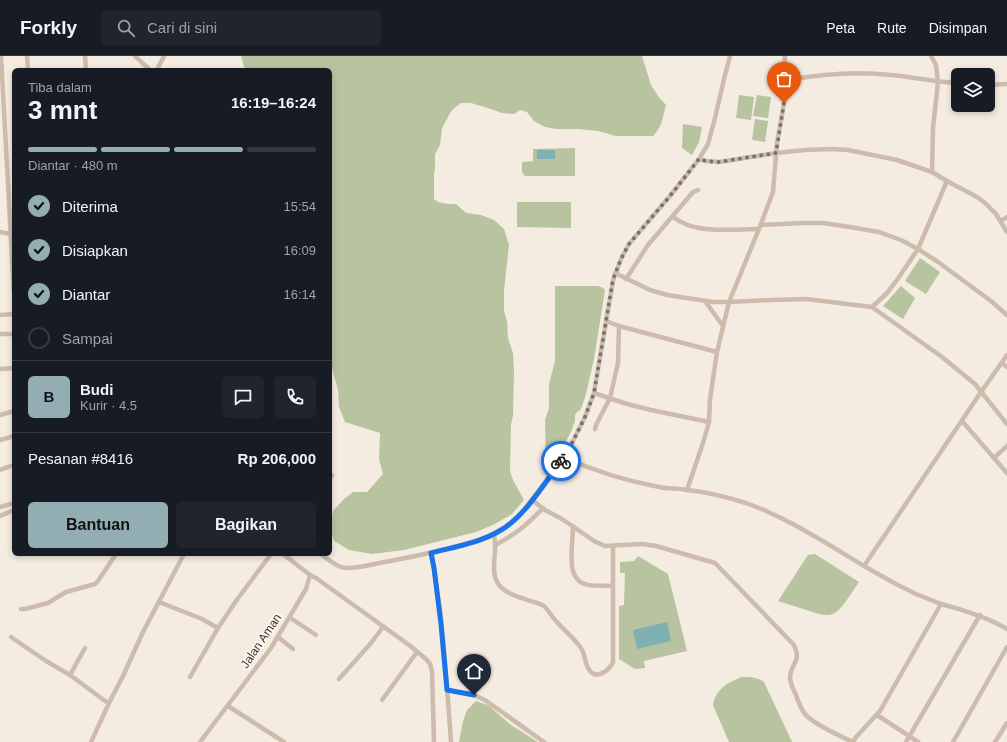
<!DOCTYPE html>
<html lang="id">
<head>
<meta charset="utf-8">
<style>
	:root { --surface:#171b24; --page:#20242c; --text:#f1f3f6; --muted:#9ea1a6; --line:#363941; --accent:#92aeb2 }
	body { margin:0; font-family:Arial,sans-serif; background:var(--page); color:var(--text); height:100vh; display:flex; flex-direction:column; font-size:15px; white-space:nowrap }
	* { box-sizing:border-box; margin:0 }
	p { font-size:13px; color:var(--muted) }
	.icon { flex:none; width:22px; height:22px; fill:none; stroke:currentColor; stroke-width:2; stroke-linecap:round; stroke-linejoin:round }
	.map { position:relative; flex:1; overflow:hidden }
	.panel { position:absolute; left:12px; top:12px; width:320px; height:488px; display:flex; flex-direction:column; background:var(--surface); border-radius:6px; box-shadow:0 2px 6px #0003 }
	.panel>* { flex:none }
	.tools { position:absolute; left:951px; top:12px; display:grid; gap:8px }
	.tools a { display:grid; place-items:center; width:44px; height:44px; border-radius:6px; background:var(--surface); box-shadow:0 2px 6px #0003; font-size:20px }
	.pin { position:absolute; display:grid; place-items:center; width:34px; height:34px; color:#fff; margin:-41px -17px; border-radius:50% 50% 50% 0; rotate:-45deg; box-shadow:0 0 4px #0007 }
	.pin .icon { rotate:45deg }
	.courier { position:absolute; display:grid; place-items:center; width:40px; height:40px; margin:-20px; border:3px solid #1a73e8; border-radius:50%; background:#fff; color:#222; box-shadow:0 1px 5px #0007 }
	.summary em { font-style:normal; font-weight:800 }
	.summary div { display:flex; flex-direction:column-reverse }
	.summary { display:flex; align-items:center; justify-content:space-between; height:68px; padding:0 16px }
	h1 { font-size:26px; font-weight:800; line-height:30px }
	.bar { display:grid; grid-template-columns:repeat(4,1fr); gap:6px 4px; align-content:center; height:48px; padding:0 16px }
	.bar i { height:5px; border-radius:3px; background:var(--line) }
	.bar .selected { background:var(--accent) }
	.bar p { grid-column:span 4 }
	.line { display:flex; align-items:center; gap:10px; padding:0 16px; border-top:1px solid var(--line) }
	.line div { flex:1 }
	.round { display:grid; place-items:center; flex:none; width:42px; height:42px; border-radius:6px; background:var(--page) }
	ol { padding:0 16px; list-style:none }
	li { display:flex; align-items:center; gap:12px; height:44px }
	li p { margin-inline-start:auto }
	li .icon { padding:4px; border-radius:50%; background:var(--accent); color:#111; stroke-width:4 }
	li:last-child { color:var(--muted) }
	li i { width:22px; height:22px; border:2px solid var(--line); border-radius:50% }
	.action { display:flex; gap:8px; margin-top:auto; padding:8px 16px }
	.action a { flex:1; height:46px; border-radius:6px; background:var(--accent); color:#111; font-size:16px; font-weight:800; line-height:46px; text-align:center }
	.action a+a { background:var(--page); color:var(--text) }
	header { display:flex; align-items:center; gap:24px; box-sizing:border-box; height:56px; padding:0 20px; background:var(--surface); border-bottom:1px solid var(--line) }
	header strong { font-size:19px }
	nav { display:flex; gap:22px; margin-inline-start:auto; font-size:14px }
	.search { width:280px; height:36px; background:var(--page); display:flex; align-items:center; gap:10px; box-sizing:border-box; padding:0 14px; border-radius:6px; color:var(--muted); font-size:15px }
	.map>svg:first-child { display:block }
	.green { fill:#b8c4a0 }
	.water { fill:#7fb0b2 }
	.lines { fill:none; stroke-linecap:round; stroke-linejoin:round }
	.minor { stroke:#cdbbac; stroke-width:4.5 }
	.done { stroke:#7c716b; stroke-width:4; stroke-dasharray:0 7.2 }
	.route { stroke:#1a73e8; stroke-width:5 }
	.labels { text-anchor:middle; stroke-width:4; stroke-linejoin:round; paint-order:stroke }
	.street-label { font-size:12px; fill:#3b302b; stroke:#fbf5ee }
</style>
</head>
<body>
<header>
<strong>Forkly</strong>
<div class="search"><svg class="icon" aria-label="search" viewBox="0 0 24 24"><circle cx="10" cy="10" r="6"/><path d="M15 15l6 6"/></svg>Cari di sini</div>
<nav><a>Peta</a><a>Rute</a><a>Disimpan</a></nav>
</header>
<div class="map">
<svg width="1007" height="686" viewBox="0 0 1007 686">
	<rect width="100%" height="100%" fill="#f4ebe1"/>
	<g class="green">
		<path d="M241,0H642L651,29L658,40L666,49C662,62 663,70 653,80H616L598,75L579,73H556L545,71L534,65L527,56L520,54L514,58L502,57L488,52L471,47H461L452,54L442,72L440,89L435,98V113L434,118V143C439,148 449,148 456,148L466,157L481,159L494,164L504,173L509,189L504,235V255L507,265L508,282L513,297L514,315L513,360L511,368L510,415L513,424L524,444L512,458L495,468L476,476L404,494L372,498L349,494L334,485L330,472L333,455L343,444L353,436H367L383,418L379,403L380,377L345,366L339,351L338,334L330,305V14H245Z"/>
		<polygon points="739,39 754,41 751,64 736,62"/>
		<polygon points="757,39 771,41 768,62 753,60"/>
		<polygon points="755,63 768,65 765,86 752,84"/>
		<polygon points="683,68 702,71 699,86 692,99 682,92"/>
		<polygon points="575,92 575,120 525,120 522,116 522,106 533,105 533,93"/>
		<polygon points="517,146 571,146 571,172 517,171"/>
		<polygon points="920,202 940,216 926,238 905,225"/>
		<polygon points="555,230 598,230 603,232 605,234 594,303 586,338 581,353 577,356 575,359 575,365 571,376 560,396 546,416 545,364 549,352 549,328 555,305"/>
		<polygon points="901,230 915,242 903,263 883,250"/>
		<path d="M815,498L859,526C854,533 842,553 835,557C830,560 824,559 819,558L778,545L808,499Z"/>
		<polygon points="638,500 668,518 687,595 644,605 645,612 635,613 619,603 619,550 624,549 625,517 620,517 620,506 634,505"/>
		<path d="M742,621C752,621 756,621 764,626L792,686H729L713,649C715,634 728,626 742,621Z"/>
		<polygon points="476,645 488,649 511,669 538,686 459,686 463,665 467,654"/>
	</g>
	<g class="water">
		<rect x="537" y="94" width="18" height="9"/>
		<polygon points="667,566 671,585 637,593 633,574"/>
	</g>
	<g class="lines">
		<g class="minor">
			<polyline points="1,0 14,238"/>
			<polyline points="27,0 28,14"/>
			<polyline points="85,0 86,14"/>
			<polyline points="135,0 150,14"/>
			<polyline points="931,0 936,9 938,26 933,72 932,116"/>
			<polyline points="157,14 164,0"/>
			<path d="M788,24C821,18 857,15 891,19C914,21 935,26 958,27"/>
			<polyline points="988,29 1007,28"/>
			<polyline points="699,103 706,105 719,106 776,97 805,94 832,93 848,94 897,104 932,116 947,125 977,141 984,146 996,158 1007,176"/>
			<path d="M673,161C696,179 732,173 759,173"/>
			<polyline points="1001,165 1007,161"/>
			<polyline points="761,169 801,167 823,167 850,171 879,176 901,184 918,193 938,206 991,245 1007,259"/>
			<polyline points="0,176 11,178"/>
			<polyline points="615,217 650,234 667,239 713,246 729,246 771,244 806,243 872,251 942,301 975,328 1007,368"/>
			<polyline points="626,223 648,189 693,136 698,134"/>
			<polyline points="705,245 723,270"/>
			<polyline points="872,251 887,237 897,224 918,193 947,125"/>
			<polyline points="0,259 14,258"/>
			<polyline points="606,265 619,270 717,296"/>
			<polyline points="0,278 14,278"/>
			<polyline points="1002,307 1007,311"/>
			<polyline points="0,313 14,312"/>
			<polyline points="594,337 627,348 651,354 709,366"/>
			<polyline points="0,359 14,355"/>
			<polyline points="962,365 1007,417"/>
			<polyline points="595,373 596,369 610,342 618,307 619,270"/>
			<polyline points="0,384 14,380"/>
			<path d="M564,401C594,415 627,425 659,431C668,433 678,432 687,434C707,436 727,441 746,447C788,462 826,487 864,510"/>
			<polyline points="994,402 1007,390"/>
			<polyline points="0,414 14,409"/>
			<polyline points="330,423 332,419"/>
			<polyline points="687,434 703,387 709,366 710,343 717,296 729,246 759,173 773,136 777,87 788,24 784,13 785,0"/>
			<path d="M532,444L545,454L562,463L594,485L605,490L643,488L656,490L715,507L794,589C802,607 791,606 790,621C790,627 793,633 796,639C798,645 801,653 805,658C812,667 842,681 853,686"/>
			<polyline points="0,451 14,447"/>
			<polyline points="0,460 14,454"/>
			<path d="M573,470C573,482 569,508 574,518C576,522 580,527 585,528C592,531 605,529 613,530"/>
			<path d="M494,478C494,481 495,484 495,487C496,499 491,515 497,526C504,538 521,542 534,546C537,547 542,548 545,551C549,555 552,561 556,565C564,574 574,582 581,592C586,599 584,611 592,617C600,622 610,613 613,606V490"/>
			<path d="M495,489C516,478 527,469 543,452"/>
			<path d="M431,497C435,516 437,535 440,554C445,598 448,642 451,686"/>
			<polyline points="283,498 310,519 316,522 348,545 409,589 426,603 430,608 432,615 434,686"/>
			<path d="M321,498C328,503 336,511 345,512C358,513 377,507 390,505C411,501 432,497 453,491C469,487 487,483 501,474C509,470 514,464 520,459L567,397L585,361L594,337L613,225L621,203L629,188L670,140L699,103L708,88L715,62L724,23L730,0"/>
			<polyline points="159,546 202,563 218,572"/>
			<path d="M941,548C964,554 987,561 1007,573"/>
			<polyline points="21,553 25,553 48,547 66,536 95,528 98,525 116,498"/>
			<polyline points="289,561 316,579"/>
			<polyline points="11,581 46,605 70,619 105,645 109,647"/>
			<polyline points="278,581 293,593"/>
			<polyline points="70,619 85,592"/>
			<polyline points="190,621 218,572 236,545 271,498"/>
			<polyline points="339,623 371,587 383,571"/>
			<polyline points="447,634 474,639 485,644 544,686"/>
			<polyline points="382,644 417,596"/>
			<polyline points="228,650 284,686"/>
			<polyline points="877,659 918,686"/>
			<polyline points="91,686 110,645 123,620 143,576 184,498"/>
			<polyline points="200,686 271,592 306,533 310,519"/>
			<polyline points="853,686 856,681 880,655 941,548 916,538 894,527 864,510 981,336 1007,299"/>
			<polyline points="906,686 980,559"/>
			<polyline points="953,686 1007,591"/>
			<polyline points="995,686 1007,667"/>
		</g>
	</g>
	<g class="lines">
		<polyline class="done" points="561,405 567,397 585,361 594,337 613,223 621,203 629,188 670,140 699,103 706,105 719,106 776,97 784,47"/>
		<path class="route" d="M474,639L447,634L441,568L434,512L431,497C454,491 480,487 501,474C524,461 545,427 561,405"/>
	</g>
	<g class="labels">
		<g class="street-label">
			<text transform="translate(261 585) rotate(-56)" y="4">Jalan Aman</text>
		</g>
	</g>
</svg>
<div class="tools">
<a><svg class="icon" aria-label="layers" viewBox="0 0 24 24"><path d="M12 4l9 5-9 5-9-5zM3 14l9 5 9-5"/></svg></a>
</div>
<div class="pin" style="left:784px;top:47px;background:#ea580c"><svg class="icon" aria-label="bag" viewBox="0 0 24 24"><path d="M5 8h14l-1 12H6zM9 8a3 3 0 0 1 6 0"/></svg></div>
<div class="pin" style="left:474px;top:639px;background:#1f2937"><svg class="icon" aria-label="home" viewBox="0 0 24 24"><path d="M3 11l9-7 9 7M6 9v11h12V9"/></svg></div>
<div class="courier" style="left:561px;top:405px"><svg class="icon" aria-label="bike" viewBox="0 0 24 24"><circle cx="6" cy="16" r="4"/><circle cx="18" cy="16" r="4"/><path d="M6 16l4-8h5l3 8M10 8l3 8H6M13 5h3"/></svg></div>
<section class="panel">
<div class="summary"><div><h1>3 mnt</h1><p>Tiba dalam</p></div><em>16:19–16:24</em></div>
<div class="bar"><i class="selected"></i><i class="selected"></i><i class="selected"></i><i></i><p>Diantar · 480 m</p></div>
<ol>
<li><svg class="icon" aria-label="check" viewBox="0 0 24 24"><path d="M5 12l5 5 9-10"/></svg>Diterima<p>15:54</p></li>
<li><svg class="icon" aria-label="check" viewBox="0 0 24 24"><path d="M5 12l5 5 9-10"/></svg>Disiapkan<p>16:09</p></li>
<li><svg class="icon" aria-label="check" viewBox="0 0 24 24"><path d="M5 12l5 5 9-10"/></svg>Diantar<p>16:14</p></li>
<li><i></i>Sampai</li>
</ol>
<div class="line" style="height:72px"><b class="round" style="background:var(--accent);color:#111">B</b><div><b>Budi</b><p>Kurir · 4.5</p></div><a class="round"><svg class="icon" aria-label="chat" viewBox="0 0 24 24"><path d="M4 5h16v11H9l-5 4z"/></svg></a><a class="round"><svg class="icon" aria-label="phone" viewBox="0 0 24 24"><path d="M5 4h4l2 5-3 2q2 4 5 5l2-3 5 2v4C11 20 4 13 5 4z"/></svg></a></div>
<div class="line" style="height:52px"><div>Pesanan #8416</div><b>Rp 206,000</b></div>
<div class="action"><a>Bantuan</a><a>Bagikan</a></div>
</section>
</div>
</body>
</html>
